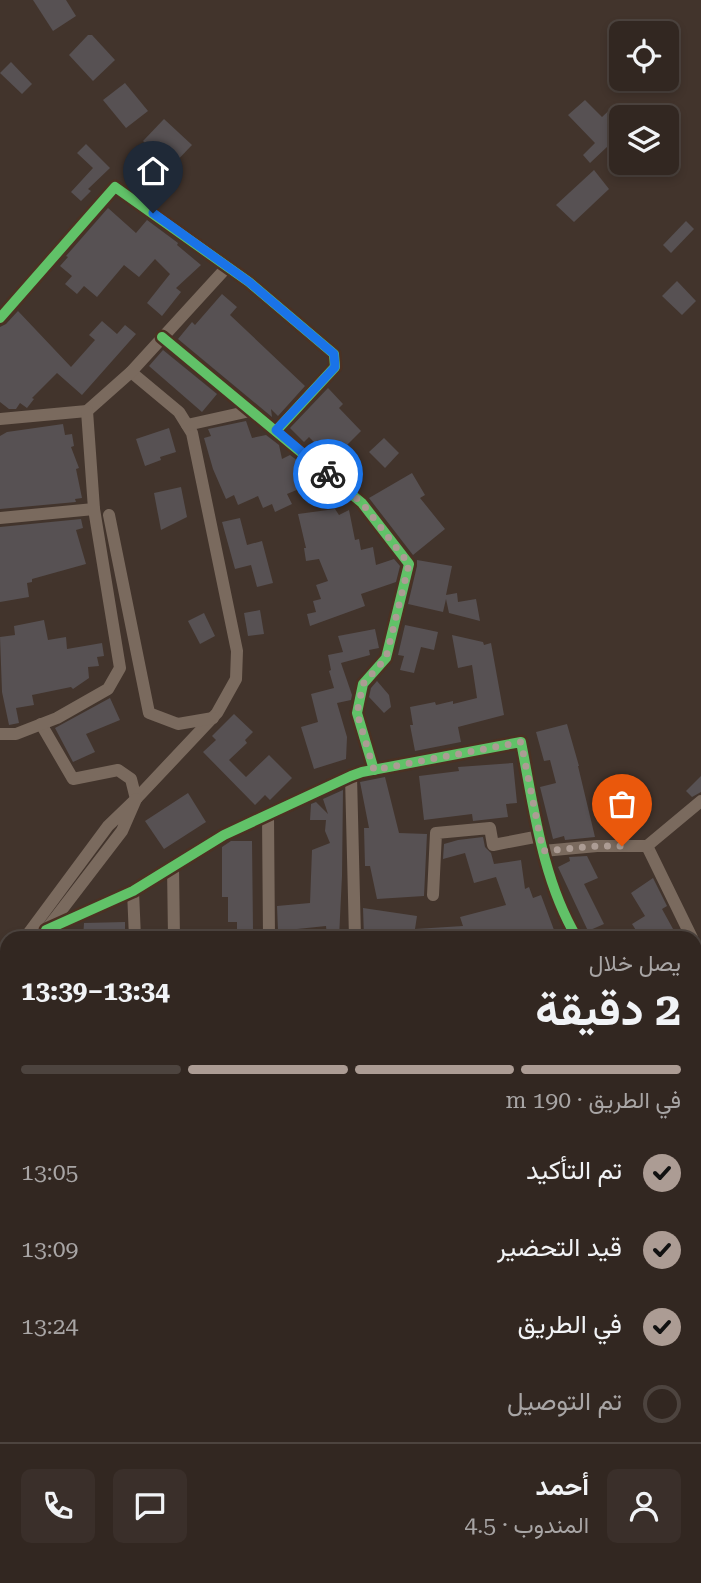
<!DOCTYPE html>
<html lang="ar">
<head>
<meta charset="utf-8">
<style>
	:root { --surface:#322721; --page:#3a2f2a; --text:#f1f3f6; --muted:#a8a5a5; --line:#4d443f; --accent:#ac9c94 }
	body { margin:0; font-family:"Roboto Serif",Vazirmatn,serif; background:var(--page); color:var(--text); direction:rtl; height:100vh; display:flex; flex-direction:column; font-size:26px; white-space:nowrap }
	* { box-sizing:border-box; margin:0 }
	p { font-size:23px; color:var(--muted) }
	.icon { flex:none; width:38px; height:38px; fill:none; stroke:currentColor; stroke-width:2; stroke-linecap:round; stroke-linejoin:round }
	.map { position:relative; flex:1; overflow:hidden; direction:ltr }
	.drawer { position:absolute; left:0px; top:931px; width:702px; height:653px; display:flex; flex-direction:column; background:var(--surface); border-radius:21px 21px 0 0; box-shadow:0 4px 10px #0003,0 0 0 2px var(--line); direction:rtl }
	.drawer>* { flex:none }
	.buttons { position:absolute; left:609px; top:21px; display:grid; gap:14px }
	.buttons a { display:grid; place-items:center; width:70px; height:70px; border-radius:10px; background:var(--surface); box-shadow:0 4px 10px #0003,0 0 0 2px var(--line); font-size:35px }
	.pin { position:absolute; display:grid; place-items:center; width:60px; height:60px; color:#fff; margin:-72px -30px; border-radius:50% 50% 50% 0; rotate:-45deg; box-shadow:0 0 7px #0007 }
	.pin .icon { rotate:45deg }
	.courier { position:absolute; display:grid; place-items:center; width:70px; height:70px; margin:-35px; border:5px solid #1a73e8; border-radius:50%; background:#fff; color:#222; box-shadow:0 2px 9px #0007 }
	.overview em { font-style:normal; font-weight:700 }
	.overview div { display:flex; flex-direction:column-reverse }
	.overview { display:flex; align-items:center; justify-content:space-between; height:119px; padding:0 21px }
	h1 { font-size:46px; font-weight:700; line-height:52px }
	.bar { display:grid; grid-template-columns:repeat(4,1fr); gap:10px 7px; align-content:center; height:84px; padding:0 21px }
	.bar i { height:9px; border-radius:5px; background:var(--line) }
	.bar .on { background:var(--accent) }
	.bar p { grid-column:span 4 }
	.line { display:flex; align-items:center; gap:18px; padding:0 21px; border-top:2px solid var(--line) }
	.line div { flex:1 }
	.round { display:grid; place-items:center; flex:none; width:74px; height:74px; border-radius:10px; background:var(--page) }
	ol { padding:0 21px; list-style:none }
	li { display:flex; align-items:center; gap:21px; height:77px }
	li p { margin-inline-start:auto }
	li .icon { padding:7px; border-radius:50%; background:var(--accent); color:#111; stroke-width:4 }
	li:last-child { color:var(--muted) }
	li i { width:38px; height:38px; border:4px solid var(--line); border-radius:50% }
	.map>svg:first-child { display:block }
	.building { fill:#575153 }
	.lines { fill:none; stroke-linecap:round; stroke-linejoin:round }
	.minor { stroke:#7a6a5e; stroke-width:12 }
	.cycleway-casing { stroke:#4b3123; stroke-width:15 }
	.cycleway { stroke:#61c268; stroke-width:10 }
	.done { stroke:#ac9c94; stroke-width:7; stroke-dasharray:0 12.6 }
	.route { stroke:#1a73e8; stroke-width:9 }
</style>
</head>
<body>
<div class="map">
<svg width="701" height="1583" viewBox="0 0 701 1583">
	<rect width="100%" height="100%" fill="#42342c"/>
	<g class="building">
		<polygon points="33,0 66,0 76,16 53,31"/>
		<polygon points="88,35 92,35 115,60 93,81 69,55"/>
		<polygon points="11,62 32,84 22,94 0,73"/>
		<polygon points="125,83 148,111 126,128 103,100"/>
		<polygon points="585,100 602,117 616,104 627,114 621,117 610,131 621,143 621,159 608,146 590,163 583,155 595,143 568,115"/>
		<polygon points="164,119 192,145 170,168 143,141"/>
		<polygon points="86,144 110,168 88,189 91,191 81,201 71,192 93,168 77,153"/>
		<polygon points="594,170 609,189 574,222 556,205"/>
		<polygon points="108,208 136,233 147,220 178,243 177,245 201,265 176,288 181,292 162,316 147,303 170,274 155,259 139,277 124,265 97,297 84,286 77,294 65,284 72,276 60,266 68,257 66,256"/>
		<polygon points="686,221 694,229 671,253 663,245"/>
		<polygon points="677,281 696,301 682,315 662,296"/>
		<polygon points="222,294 237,307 230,315 305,386 278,416 271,409 272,417 178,339 192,322 195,325"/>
		<polygon points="18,311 71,367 95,340 89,335 102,321 117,334 125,325 136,334 82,395 57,373 32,398 34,399 27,408 20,403 16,409 9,409 0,402 0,327 6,324"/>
		<polygon points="163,350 217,394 202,412 149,366"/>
		<polygon points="328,388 343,404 339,408 361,431 338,454 340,463 318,440 315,443 309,437 304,442 290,428"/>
		<polygon points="246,421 252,438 266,435 279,445 282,459 290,455 298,461 306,480 297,484 299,489 287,494 292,504 275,512 272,504 263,508 258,496 238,505 234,495 226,499 213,469 204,438 211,436 208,429"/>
		<polygon points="63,424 65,435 72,434 74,446 71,447 79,468 76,469 82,498 75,499 76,502 0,509 0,436 7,432"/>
		<polygon points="169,428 176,452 160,457 161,460 145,466 136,439"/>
		<polygon points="384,438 399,453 385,468 369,452"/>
		<polygon points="412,473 425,495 420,498 445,529 413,555 369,498"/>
		<polygon points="181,487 187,517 161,530 154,493"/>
		<polygon points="335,509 339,515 349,510 355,540 359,539 361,550 373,547 376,565 394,559 400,566 396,582 361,594 365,606 310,626 307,614 316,612 313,601 321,599 316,585 328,581 319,559 306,561 304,548 306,548 298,514"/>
		<polygon points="240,518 247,545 262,541 273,583 257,587 251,565 235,569 222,522"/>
		<polygon points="81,519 83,528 76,530 86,564 32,579 32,582 27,583 29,597 0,602 0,527"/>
		<polygon points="417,560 452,566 446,595 457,593 458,602 476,599 480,621 449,613 446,599 443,612 408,604 417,566"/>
		<polygon points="260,610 264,634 248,636 244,613"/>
		<polygon points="204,613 215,636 200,644 188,621"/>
		<polygon points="44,620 48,640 66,637 67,649 102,643 104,656 97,657 99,666 88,667 89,678 73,689 71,687 32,695 34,705 16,708 19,723 9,725 2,692 0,637 15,635 14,626"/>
		<polygon points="405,625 438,632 434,650 421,647 414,673 400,670 404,656 398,655"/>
		<polygon points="375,629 379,648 369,650 370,655 341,663 352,695 351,700 337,703 347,737 346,759 314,769 301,727 318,722 311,694 334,688 329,671 331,670 328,655 343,652 338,636"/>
		<polygon points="452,635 483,642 484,645 491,643 504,715 458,727 461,742 415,751 410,725 413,725 410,707 435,702 436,705 453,701 453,704 477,698 472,665 458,668"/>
		<polygon points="377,681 389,695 391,707 384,713 369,697 371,688"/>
		<polygon points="110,698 120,720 86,734 95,752 73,762 55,728"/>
		<polygon points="234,714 253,732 245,740 247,743 229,760 246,777 269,755 292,778 270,800 265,795 255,805 203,752 216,740 212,736"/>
		<polygon points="567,724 579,766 578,766 595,837 565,840 564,836 553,839 540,787 556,783 550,760 544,761 536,732"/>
		<polygon points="513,763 517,803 506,804 508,817 473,821 472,814 424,820 419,776 459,771 458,767"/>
		<polygon points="701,776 701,792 692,797 686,791"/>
		<polygon points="385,777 399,833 427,834 424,896 377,899 370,866 365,866 364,828 369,828 360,782"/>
		<polygon points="343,790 342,876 339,938 327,938 326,926 278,931 277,906 310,903 312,850 330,843 325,831 326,820 310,820 311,804 316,802 328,814 323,799"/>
		<polygon points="188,793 206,822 164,849 145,821"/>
		<polygon points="483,837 485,847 491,853 494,864 521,860 525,889 529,887 533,898 541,895 557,938 409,938 409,931 390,931 390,935 364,937 363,908 417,916 415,929 463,926 460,917 506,905 496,877 474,883 465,853 443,859 444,844 458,840"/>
		<polygon points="231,841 252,841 253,930 237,931 237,922 228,922 228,897 222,897 222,847"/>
		<polygon points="587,856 598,878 584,884 604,924 588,931 558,867 570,861 569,857"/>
		<polygon points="653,878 667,906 662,909 678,938 641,938 632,924 645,916 631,893"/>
		<polygon points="125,922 125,938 83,938 84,923"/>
	</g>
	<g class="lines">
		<g class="minor">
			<polyline points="0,318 115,187 249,282 334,354 335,367 276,431"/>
			<polyline points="162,337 362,503 409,564 386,658 363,684 357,713 374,770"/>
			<polyline points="131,372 179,412 192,433 237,651 236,679 217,713 136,799"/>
			<polyline points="0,419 87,411 131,372 227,267"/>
			<polyline points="187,425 250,411"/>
			<polyline points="109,515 149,713 178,724 213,718"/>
			<polyline points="0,518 94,509"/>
			<polyline points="41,724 73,779 118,770 131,779 136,799"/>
			<polyline points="0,734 16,734 57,718 108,689 120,668 94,509 87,411"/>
			<polyline points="351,776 355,938"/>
			<polyline points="268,816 269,938"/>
			<polyline points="647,846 692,938"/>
			<polyline points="543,851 597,846 647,846 701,801"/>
			<polyline points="173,866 174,938"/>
			<polyline points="133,891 135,938"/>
			<polyline points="433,895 436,833 490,828 493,845 540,836"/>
			<path d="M46,930L133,891L224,835L351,776L362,772L521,742C534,808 542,879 577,938"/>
			<polyline points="25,938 108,826 136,799 122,831 40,938"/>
			<polyline points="695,945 701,958"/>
			<polyline points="0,969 7,960"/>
			<polyline points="0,988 7,981"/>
			<polyline points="695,993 701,993"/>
			<polyline points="695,1178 701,1176"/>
			<polyline points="0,1194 7,1194"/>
			<polyline points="0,1313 7,1313"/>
			<polyline points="695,1358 701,1361"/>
			<polyline points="0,1426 7,1426"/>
			<polyline points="689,1577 694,1583"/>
		</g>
		<defs>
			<g id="cycleway">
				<polyline points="0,318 115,187 249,282 334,354 335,367 276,431"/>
				<polyline points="162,337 362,503 409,564 386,658 363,684 357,713 374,770"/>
				<path d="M46,930L133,891L224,835L351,776L362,772L521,742C534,808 542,879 577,938"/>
			</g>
		</defs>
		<use href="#cycleway" class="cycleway-casing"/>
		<use href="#cycleway" class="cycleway"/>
	</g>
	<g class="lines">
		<polyline class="done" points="328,474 362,503 409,564 386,658 363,684 357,713 374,770 521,742 543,851 597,846 622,846"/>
		<polyline class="route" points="153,213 249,282 334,354 335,367 276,430 328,474"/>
	</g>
</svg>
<div class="buttons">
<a><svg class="icon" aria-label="locate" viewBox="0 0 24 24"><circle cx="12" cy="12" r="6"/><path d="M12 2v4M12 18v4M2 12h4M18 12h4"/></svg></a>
<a><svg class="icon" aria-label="layers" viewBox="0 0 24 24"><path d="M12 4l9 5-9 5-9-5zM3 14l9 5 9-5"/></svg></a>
</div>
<div class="pin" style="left:622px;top:846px;background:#ea580c"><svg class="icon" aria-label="bag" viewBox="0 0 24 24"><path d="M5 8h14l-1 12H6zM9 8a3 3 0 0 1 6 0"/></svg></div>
<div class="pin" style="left:153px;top:213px;background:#1f2937"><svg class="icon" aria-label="home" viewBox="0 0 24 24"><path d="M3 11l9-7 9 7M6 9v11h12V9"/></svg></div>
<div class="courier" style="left:328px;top:474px"><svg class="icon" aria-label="bike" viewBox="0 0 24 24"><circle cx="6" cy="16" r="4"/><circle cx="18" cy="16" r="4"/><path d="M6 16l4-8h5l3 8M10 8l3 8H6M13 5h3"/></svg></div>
<section class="drawer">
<div class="overview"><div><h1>2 دقيقة</h1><p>يصل خلال</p></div><em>13:34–13:39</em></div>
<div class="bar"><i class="on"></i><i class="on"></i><i class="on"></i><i></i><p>في الطريق · 190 m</p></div>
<ol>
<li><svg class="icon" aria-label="check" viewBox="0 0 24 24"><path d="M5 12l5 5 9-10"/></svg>تم التأكيد<p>13:05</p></li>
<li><svg class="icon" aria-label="check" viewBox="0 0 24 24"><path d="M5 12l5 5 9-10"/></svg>قيد التحضير<p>13:09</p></li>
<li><svg class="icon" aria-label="check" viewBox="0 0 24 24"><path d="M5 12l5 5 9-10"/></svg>في الطريق<p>13:24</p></li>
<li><i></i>تم التوصيل</li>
</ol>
<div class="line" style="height:126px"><a class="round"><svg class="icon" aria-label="person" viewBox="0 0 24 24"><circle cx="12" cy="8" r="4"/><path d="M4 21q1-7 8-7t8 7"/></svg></a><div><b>أحمد</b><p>المندوب · 4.5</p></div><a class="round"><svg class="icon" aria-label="chat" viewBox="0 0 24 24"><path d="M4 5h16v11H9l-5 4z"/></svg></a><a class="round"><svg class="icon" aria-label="phone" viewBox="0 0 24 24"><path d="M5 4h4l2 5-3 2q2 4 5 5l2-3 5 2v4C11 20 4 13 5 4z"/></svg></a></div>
</section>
</div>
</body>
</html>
